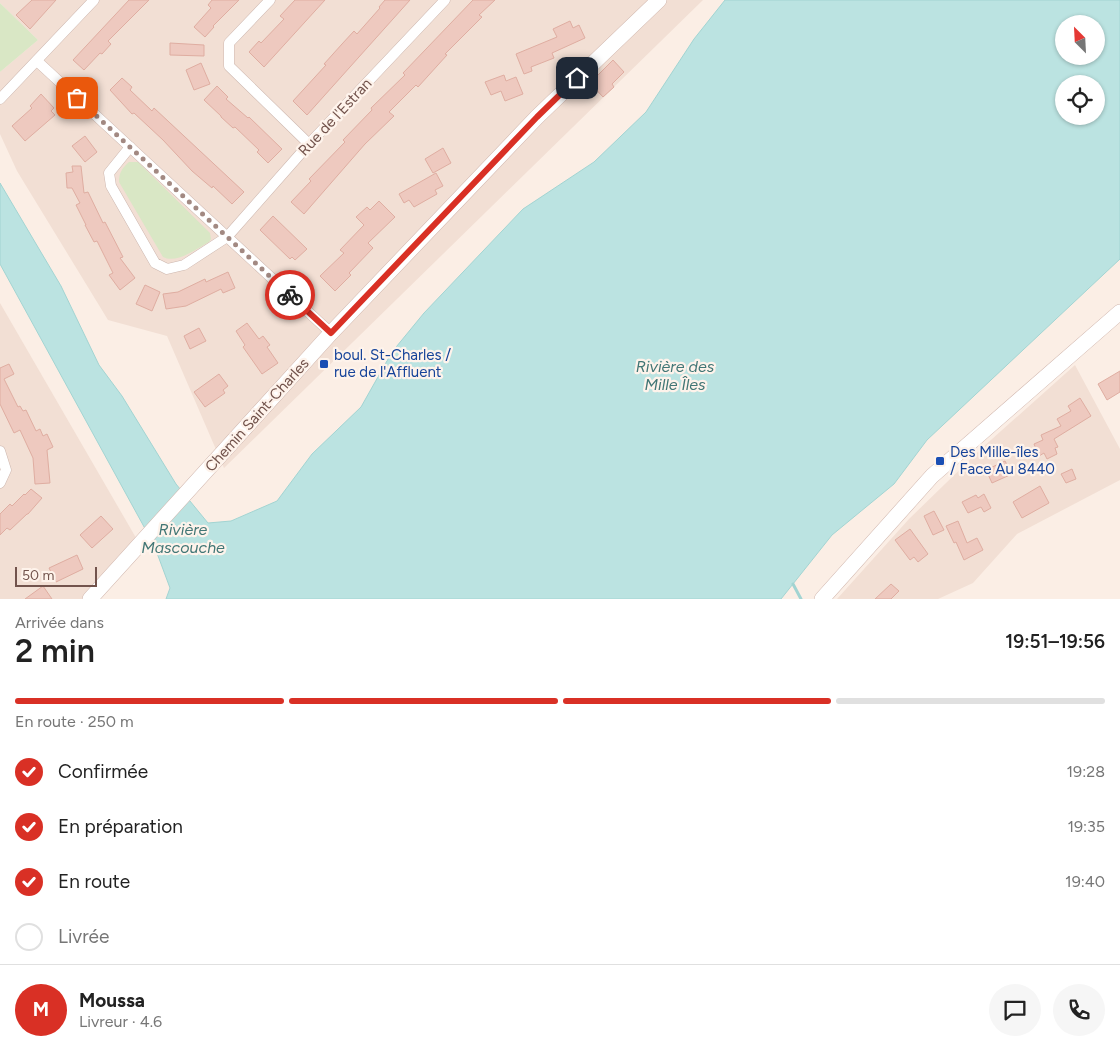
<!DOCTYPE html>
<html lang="fr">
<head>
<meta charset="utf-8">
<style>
	:root { --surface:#fff; --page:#f6f6f6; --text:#222; --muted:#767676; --line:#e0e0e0; --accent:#d93025 }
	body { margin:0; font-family:Figtree,sans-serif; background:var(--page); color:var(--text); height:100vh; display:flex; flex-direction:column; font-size:19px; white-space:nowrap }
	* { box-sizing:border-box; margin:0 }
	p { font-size:16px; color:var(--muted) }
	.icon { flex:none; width:28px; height:28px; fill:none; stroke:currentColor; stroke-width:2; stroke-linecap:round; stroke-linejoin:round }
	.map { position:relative; height:599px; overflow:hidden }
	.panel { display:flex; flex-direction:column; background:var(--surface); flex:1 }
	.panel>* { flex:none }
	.needle { width:32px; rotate:336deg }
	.fabs { position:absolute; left:1055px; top:15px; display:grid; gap:10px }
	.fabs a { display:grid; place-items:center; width:50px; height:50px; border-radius:50%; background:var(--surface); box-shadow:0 1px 4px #0004; font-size:25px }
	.scale { position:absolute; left:15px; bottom:12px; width:82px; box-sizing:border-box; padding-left:5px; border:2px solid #72534c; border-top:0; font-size:14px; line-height:18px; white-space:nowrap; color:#72534c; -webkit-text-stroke:4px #fef3eb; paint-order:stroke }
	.pin { position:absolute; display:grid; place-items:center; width:42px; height:42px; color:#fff; margin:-21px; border-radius:10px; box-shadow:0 2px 8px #0006 }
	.courier { position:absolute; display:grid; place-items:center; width:50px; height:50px; margin:-25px; border:4px solid #d93025; border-radius:50%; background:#fff; color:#222; box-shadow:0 1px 6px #0007 }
	.summary em { font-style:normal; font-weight:600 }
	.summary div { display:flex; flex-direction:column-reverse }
	.summary { display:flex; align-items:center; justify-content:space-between; height:85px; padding:0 15px }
	h1 { font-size:32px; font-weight:600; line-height:38px }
	.bar { display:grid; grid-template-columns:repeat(4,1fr); gap:8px 5px; align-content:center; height:60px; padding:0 15px }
	.bar i { height:6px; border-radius:4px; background:var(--line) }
	.bar .on { background:var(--accent) }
	.bar p { grid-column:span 4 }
	.line { display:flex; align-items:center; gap:12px; padding:0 15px; border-top:1px solid var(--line) }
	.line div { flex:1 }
	.round { display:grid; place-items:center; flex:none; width:52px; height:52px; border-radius:26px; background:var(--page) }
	ol { padding:0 15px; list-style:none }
	li { display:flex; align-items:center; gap:15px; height:55px }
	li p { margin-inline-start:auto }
	li .icon { padding:5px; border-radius:50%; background:var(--accent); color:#fff; stroke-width:4 }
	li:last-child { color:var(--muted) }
	li i { width:28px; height:28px; border:2px solid var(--line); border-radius:50% }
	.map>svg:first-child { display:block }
	.residential { fill:#f2dfd4 }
	.green { fill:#d9e7c5 }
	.water { fill:#bbe3e1; stroke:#a2d4d2; fill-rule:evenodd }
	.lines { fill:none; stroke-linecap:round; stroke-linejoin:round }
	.stream { stroke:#a2d4d2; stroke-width:3 }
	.building { fill:#eec9bf; stroke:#dfada1 }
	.street-casing { stroke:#cdb7af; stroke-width:11 }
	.secondary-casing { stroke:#d0b6ad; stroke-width:16 }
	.street { stroke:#fff; stroke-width:10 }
	.secondary { stroke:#fff; stroke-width:15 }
	.done { stroke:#a28982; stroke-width:5; stroke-dasharray:0 9 }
	.route { stroke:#d93025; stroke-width:6 }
	.transit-dot { fill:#1a4fb4; stroke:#fef3eb; stroke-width:2 }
	.labels { text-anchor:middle; stroke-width:4.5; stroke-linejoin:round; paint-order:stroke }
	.street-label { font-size:15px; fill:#72534c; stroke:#fef3eb }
	.transit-label { font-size:15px; fill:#164399; stroke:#fef3eb; text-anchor:start }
	.water-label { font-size:16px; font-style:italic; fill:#417675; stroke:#fef3eb }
</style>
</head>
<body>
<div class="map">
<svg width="1120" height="599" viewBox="0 0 1120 599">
	<rect width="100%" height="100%" fill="#fbeee5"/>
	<g class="residential">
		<polygon points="0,0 703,0 224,468 167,336 108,320 17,171 0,134 0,72 38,40 0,3"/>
		<polygon points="0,303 139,543 88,599 0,599"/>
		<polygon points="1075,365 1120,449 1120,480 1017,534 973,583 938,599 837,599 909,519 982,448"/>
	</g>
	<g class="green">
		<polygon points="0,3 38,40 0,72"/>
		<path d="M129,162H138L210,233L211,239L209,242C196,249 177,264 163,257L119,182C119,173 122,168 129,162Z"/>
	</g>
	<path class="water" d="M725,0H1120V259L927,440L894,484L832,535L781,599H166L170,588L154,545L0,264V183L61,286L99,365L122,396L176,484L208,523L231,521L277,501L312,454L361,407L392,352L424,313L523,209L594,162L646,112L694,39ZM1064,24H1096V56H1064ZM1064,84H1096V116H1064Z"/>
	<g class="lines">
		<polyline class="stream" points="793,584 801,599"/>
	</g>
	<g class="building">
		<polygon points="32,0 56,0 30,29 16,15"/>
		<polygon points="129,0 149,0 108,41 111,44 102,54 100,53 84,70 73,60"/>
		<polygon points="212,0 239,0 213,26 214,27 205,37 194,27 211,8 208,5"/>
		<polygon points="295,0 325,0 264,67 249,52 259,41 261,43 284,19 280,16"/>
		<polygon points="385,0 410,0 307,115 293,101 326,65 324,64 342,44 354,31 357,34 380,8 379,7"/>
		<polygon points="473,0 495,0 479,15 482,17 445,54 447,55 418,87 416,85 389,112 394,116 365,144 304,214 291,202 311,181 309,179 345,142 343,140 372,110 371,108 405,75 403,73"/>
		<polygon points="570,21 573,28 579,25 585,38 552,53 554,58 531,67 532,71 524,74 516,54 557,37 553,29"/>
		<polygon points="170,43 204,45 204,56 170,55"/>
		<polygon points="613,60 624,72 612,84 614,87 603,97 590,83"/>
		<polygon points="201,63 210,84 194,90 186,70"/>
		<polygon points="504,75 506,81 516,77 523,94 505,101 501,91 491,95 485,82"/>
		<polygon points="122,78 132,87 130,90 152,111 154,108 244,192 232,204 213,186 212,188 192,171 163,140 134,113 132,114 110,90"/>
		<polygon points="217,86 228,97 226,99 248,118 249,117 282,149 268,163 257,152 259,150 235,127 233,128 221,117 221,116 204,100"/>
		<polygon points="41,94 54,108 51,111 55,115 25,141 12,126 32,108 30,106"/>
		<polygon points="85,136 97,152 85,162 72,146"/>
		<polygon points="443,148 451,163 433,173 425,159"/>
		<polygon points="72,166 81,166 84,193 88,192 103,223 105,222 123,257 120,258 135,278 120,290 109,275 113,273 97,241 94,242 85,225 86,225 76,205 80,203 72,188 67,188 66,173 73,172"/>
		<polygon points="436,173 443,186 435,190 437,194 414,207 409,200 404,203 399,194"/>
		<polygon points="379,201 395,217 368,243 373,248 349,273 351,275 335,291 320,276 344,253 340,250 364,225 356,217 367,207 370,210"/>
		<polygon points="273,216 307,249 295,260 292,257 290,259 260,230"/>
		<polygon points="228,272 235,288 223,293 221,289 186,306 166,309 163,294 178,292 205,279 206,282"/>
		<polygon points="145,285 160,292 152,311 136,304"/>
		<polygon points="247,323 259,339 263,336 270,345 267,347 278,363 262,374 243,347 245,345 236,331"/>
		<polygon points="199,328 206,341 190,349 184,336"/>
		<polygon points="9,364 14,374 4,379 18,407 20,406 23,411 26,410 36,431 40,429 43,436 47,434 53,447 47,450 50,483 35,484 33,458 20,430 14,433 0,404 0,368"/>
		<polygon points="1120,371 1120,392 1107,400 1098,384"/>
		<polygon points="219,374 228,386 223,390 225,393 205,407 194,392"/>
		<polygon points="1080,398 1091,416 1054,439 1058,447 1055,448 1057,454 1047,459 1044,453 1039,456 1034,444 1043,440 1041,435 1061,426 1057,419 1071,411 1068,406"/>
		<polygon points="1005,461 1012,474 992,483 986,470"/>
		<polygon points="1072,469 1076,479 1066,483 1061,474"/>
		<polygon points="1040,486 1049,503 1022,518 1013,502"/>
		<polygon points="31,489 42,498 28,514 27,514 10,530 7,528 0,535 0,514 10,504 12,506 24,494 25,495"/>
		<polygon points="984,494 991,508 984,512 981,507 968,513 962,502 976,495 978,498"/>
		<polygon points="934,511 944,530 933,535 924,516"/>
		<polygon points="101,516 113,529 92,548 80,535"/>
		<polygon points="958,521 967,543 977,538 983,550 964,560 956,542 954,543 946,526"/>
		<polygon points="910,529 928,554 918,562 914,557 910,560 895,540"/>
		<polygon points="77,555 83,569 56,582 49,568"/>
		<polygon points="891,584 899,591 891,599 875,599"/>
		<polygon points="43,586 52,599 25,599"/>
	</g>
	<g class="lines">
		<defs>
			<g id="street">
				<polyline points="270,0 229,43 229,66 309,144"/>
				<polyline points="37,61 331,333"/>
				<polyline points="0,99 94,0"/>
				<polyline points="130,147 109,173 111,186 155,263 167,269 184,265 227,237 309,144 445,0"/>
				<polyline points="0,451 6,470 0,483"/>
			</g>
			<g id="secondary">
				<polyline points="90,599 331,333 537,117 659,0"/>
				<polyline points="822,599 932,476 1120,312"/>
			</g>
		</defs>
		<use href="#street" class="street-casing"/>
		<use href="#secondary" class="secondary-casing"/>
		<use href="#street" class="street"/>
		<use href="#secondary" class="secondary"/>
	</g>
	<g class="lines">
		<polyline class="done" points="77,98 290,295"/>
		<polyline class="route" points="290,295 331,333 537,117 577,78"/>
	</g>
	<g class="transit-dot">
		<rect x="319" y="359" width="10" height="10" rx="2.5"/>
		<rect x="935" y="456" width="10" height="10" rx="2.5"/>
	</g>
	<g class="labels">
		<g class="street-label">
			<text transform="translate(335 117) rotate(-47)" y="5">Rue de l'Estran</text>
			<text transform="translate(257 415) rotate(-48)" y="5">Chemin Saint-Charles</text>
		</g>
		<g class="transit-label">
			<text x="334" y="360">boul. St-Charles /<tspan x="334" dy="17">rue de l'Affluent</tspan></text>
			<text x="950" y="457">Des Mille-îles<tspan x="950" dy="17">/ Face Au 8440</tspan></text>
		</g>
		<g class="water-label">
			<text x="675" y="372">Rivière des<tspan x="675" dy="18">Mille Îles</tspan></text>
			<text x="183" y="535">Rivière<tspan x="183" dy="18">Mascouche</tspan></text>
		</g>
	</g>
</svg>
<div class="fabs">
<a><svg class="needle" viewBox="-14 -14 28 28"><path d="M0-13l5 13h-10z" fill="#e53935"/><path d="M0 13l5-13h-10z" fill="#767676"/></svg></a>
<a><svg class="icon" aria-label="locate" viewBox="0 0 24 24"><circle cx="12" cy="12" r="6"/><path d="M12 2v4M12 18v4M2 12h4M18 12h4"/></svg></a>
</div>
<div class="scale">50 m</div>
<div class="pin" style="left:77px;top:98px;background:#ea580c"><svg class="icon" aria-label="bag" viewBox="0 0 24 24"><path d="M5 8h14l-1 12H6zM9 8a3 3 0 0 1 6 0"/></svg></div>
<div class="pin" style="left:577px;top:78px;background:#1f2937"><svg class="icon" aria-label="home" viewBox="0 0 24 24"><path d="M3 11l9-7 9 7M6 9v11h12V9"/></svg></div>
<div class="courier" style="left:290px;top:295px"><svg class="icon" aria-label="bike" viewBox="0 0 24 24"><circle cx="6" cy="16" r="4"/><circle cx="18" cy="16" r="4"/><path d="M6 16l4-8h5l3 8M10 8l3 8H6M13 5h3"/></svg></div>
</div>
<section class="panel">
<div class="summary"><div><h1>2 min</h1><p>Arrivée dans</p></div><em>19:51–19:56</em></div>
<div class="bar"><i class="on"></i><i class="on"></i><i class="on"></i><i></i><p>En route · 250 m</p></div>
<ol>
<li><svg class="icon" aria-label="check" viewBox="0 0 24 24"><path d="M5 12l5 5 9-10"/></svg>Confirmée<p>19:28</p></li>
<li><svg class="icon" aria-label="check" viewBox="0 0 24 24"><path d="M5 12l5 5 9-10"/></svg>En préparation<p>19:35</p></li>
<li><svg class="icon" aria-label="check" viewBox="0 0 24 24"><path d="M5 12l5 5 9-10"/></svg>En route<p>19:40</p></li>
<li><i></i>Livrée</li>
</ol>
<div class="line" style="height:90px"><b class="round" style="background:var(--accent);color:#fff">M</b><div><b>Moussa</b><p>Livreur · 4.6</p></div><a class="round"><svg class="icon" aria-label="chat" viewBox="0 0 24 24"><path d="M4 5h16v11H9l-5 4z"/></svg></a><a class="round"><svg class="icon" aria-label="phone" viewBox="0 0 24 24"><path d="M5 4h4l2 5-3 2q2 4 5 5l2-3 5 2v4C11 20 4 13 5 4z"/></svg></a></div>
</section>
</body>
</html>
